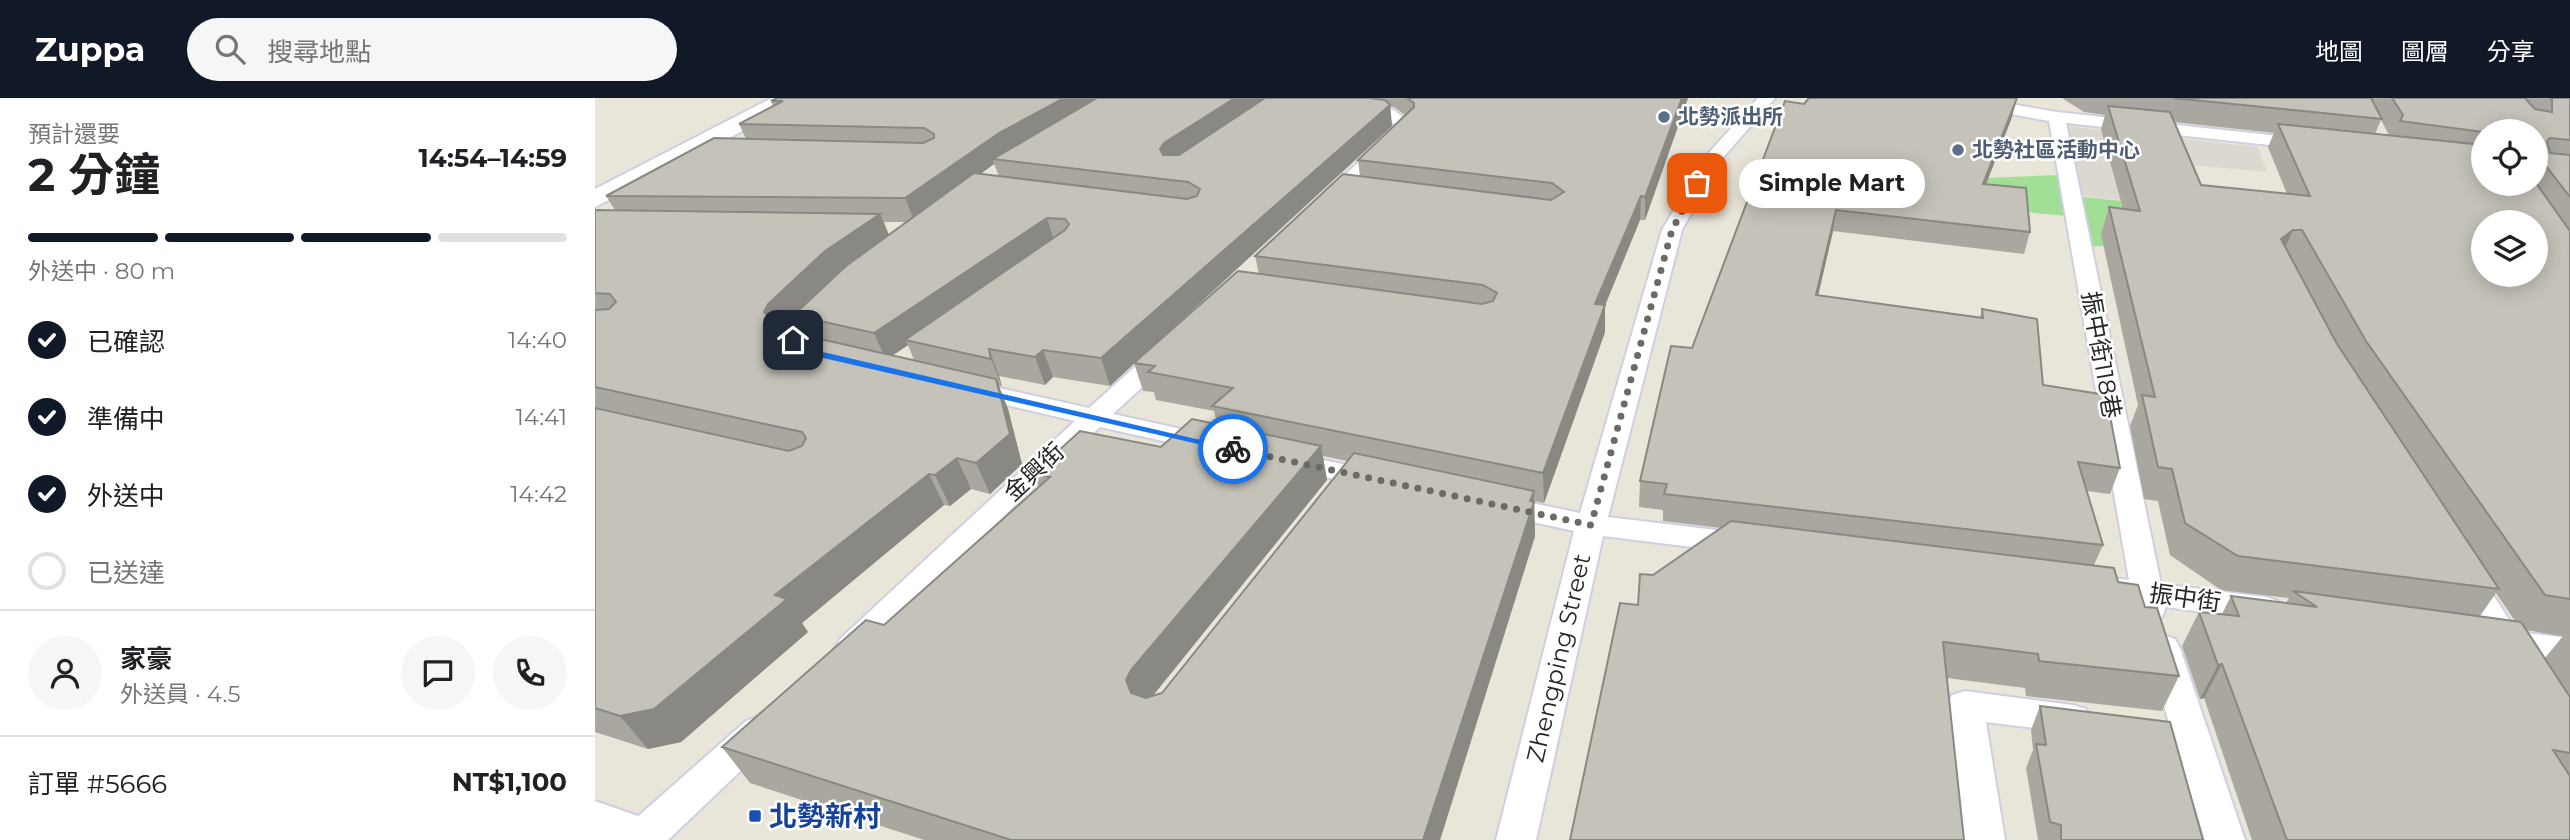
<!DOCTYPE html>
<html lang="zh-TW">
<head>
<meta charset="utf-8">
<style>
	:root { --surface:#fff; --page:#f6f6f6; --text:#202124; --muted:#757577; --line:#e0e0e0; --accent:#111827 }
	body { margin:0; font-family:Montserrat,"Noto Sans TC",sans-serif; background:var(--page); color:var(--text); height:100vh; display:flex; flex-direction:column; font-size:26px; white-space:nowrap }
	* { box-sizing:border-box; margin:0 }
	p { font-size:23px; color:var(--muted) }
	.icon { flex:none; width:38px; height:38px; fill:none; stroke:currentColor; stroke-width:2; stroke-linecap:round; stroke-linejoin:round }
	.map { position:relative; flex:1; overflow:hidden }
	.side { display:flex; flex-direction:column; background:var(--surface); width:595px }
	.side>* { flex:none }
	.buttons { position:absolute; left:1876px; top:21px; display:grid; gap:14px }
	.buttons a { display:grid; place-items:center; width:77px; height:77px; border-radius:50%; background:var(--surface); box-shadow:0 4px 18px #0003; font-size:35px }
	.pin { position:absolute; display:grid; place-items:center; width:60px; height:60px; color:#fff; margin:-30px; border-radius:14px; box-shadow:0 4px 10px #0006 }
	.courier { position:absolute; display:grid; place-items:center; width:70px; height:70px; margin:-35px; border:5px solid #1a73e8; border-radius:50%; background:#fff; color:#222; box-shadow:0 2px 9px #0007 }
	.bubble { position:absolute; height:49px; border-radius:24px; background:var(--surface); box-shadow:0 4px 18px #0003; font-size:23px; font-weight:700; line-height:49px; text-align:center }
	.head em { font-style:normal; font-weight:700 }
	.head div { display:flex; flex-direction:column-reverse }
	.head { display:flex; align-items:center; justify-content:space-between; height:119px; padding:0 28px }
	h1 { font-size:46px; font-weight:700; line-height:52px }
	.bar { display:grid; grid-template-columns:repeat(4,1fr); gap:10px 7px; align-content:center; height:84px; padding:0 28px }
	.bar i { height:9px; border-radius:5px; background:var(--line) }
	.bar .active { background:var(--accent) }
	.bar p { grid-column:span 4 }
	.line { display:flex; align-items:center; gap:18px; padding:0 28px; border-top:2px solid var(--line) }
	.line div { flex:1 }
	.round { display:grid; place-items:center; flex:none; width:74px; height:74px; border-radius:37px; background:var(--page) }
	ol { padding:0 28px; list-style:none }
	li { display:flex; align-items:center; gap:21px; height:77px }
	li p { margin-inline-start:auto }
	li .icon { padding:7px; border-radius:50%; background:var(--accent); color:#fff; stroke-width:4 }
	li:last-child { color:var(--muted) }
	li i { width:38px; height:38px; border:4px solid var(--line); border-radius:50% }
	header { display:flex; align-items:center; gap:42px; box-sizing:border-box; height:98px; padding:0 35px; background:var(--accent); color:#fff }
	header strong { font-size:33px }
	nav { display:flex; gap:38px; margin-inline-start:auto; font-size:24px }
	.search { width:490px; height:63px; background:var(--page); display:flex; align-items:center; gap:18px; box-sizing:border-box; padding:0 24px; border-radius:38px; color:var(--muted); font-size:26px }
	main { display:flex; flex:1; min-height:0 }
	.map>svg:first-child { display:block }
	.green { fill:#a2df96 }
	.plaza { fill:#dad8d0 }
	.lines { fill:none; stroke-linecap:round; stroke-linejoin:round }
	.service-casing { stroke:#cecfe0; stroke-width:4 }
	.secondary-casing { stroke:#cecfe0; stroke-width:4 }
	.service { fill:#fff; fill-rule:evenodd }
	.secondary { fill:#fff; fill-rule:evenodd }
	.wall { fill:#a9a79f; fill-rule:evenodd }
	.shaded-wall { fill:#8a8882 }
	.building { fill:#c5c2b9; stroke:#8a8882; stroke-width:2; fill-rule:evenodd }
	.route { fill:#1a73e8 }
	.done { stroke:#6b6a65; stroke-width:7; stroke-dasharray:0 12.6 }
	.service-dot { fill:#5c6f8a; stroke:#fff; stroke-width:2.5 }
	.transit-dot { fill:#1a4fb4; stroke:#fff; stroke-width:2.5 }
	.labels { text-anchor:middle; stroke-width:5; stroke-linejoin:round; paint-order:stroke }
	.far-service-label { font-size:21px; font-weight:bold; fill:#4e5e75; stroke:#fff; text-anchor:start }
	.street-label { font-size:24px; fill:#272727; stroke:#fff }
	.near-transit-label { font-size:28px; font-weight:bold; fill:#164399; stroke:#fff; text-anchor:start }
</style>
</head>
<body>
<header>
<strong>Zuppa</strong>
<div class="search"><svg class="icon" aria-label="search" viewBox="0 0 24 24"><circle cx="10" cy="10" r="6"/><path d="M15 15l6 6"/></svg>搜尋地點</div>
<nav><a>地圖</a><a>圖層</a><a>分享</a></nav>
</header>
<main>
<section class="side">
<div class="head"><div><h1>2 分鐘</h1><p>預計還要</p></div><em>14:54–14:59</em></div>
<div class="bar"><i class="active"></i><i class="active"></i><i class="active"></i><i></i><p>外送中 · 80 m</p></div>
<ol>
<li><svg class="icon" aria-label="check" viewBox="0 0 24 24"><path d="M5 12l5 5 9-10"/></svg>已確認<p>14:40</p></li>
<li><svg class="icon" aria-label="check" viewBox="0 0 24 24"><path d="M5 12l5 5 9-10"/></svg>準備中<p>14:41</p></li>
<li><svg class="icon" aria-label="check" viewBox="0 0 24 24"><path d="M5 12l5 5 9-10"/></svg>外送中<p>14:42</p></li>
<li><i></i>已送達</li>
</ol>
<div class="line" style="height:126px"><a class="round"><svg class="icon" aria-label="person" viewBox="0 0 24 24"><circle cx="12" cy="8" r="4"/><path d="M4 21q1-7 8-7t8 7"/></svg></a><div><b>家豪</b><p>外送員 · 4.5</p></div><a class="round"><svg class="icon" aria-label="chat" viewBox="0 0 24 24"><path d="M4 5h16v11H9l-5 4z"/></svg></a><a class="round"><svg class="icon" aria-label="phone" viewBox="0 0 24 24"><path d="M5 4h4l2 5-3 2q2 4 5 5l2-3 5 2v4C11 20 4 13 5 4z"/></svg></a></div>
<div class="line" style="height:91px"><div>訂單 #5666</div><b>NT$1,100</b></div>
</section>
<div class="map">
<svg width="1975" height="742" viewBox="0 0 1975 742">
	<rect width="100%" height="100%" fill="#eae5d9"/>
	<g class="green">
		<polygon points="1465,77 1472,118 1166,89"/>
		<polygon points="1480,98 1537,104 1551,146 1489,149"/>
	</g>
	<polygon class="plaza" points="1470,28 1663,49 1672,74 1522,60 1536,103 1480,97"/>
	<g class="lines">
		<defs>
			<g id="service">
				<polygon points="683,0 721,0 799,12 819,28 739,109 732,111 722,105 725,101 801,28 794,21 691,5"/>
				<polygon points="1163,0 1180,0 1125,63 1087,132 1013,419 1146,435 1157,438 1161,445 1157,452 1146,455 1008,438 941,742 901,742 979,433 893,414 888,407 893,400 903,398 985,415 1067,132 1111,58"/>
				<polygon points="1346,0 1381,0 1462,14 1712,41 1721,46 1712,51 1471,25 1566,486 1671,499 1683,503 1687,511 1683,519 1671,523 1571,509 1567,519 1555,523 1543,519 1538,505 1499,498 1494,490 1499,482 1510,479 1534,482 1454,23 1354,5"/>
				<polygon points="571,247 580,249 583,254 580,259 518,316 623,339 627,345 623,351 613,353 505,329 427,400 269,559 257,563 245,559 240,550 245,541 480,323 364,296 360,291 364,286 373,283 494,310 562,249"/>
				<polygon points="694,355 791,375 795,381 791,387 781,390 684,369 680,363 684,357"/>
				<polygon points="1871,469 1882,472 1922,534 1975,540 1975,566 1929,560 1916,565 1904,561 1888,544 1891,539 1855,480 1860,472"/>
				<polygon points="1568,537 1580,541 1585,550 1650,742 1610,742 1551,550 1556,541"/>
				<polygon points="1370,593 1478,607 1491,611 1496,621 1491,631 1478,635 1391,624 1410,742 1370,742 1352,607 1357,597"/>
				<polygon points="164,618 177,623 182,633 177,643 73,742 25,742 31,729 151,623"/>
			</g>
			<g id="secondary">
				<polygon points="177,0 205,0 202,5 0,109 0,91"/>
				<polygon points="0,703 63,725 71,742 0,742"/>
			</g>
		</defs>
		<use href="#service" class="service-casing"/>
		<use href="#secondary" class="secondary-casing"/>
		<use href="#service" class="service"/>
		<use href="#secondary" class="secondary"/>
	</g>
	<g class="wall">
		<path d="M182,0H1093L1050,122H1045L1010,207V234L949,405L939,403L940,438L845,742H329L155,685L127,649L289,527L444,389L438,376L566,349L622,326L619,313L561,302L559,294L548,293L539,265L515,288L458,279L450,287L404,278L407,288H404L413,311L427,366L395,396L376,391L355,408L349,407L207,525L213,534L86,644L53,651L0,634V112H20L11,98L151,41L144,26L178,8L176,3ZM795,9H799L810,17L763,62L765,79L660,158L664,176L542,263L797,28ZM399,66L404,78L385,76ZM289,124H312L294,137ZM204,218L214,238L190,233ZM313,247L319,262L298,257ZM728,358L752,363L567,595L558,598L732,382Z"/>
		<path d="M1467,0H1975V742H1657L1609,600L1605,601L1587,548L1604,514L1627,516L1636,498L1691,505L1694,500L1626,492L1575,457L1563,403L1549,401L1535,328L1543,307L1506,136L1514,109L1528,111L1506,31L1510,17L1489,14ZM1786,22L1794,37L1780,36ZM1579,24L1679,35L1673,49L1692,96L1606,87ZM1888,33H1941V86H1888ZM1901,495L1920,523L1885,518ZM1931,532L1966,538H1968L1950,560Z"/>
		<polygon points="1209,6 1417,19 1391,86 1435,134 1429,156 1238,133 1223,197 1385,219 1387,211 1448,287 1525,370 1515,396 1492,393 1508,447 1499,467 1523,484 1550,509 1584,578 1567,613 1431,598 1430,590 1352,580 1043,507 1058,477 1126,430 1068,423 1068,412 1044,409 1045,383 1097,250"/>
		<polygon points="1445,608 1608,742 1443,742 1431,670 1438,652 1436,632"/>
	</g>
	<g class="shaded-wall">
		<polygon points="469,0 513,0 398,61 399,66 320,124 310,100 404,35"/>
		<polygon points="640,0 675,0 575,68 565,51 569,45"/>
		<polygon points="1087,0 1093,0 1050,122 1050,99"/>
		<polygon points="1422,0 1417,19 1383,107 1388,86"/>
		<polygon points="795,7 797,28 515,288 506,260"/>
		<polygon points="1046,98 1045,122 1000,232 1000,206"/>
		<polygon points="1241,112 1238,133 1218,220 1221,197"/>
		<polygon points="285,116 296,142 202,214 204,218 188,234 169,214 173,206 230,153"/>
		<polygon points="452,120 460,145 310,242 313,247 291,262 279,235"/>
		<polygon points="1698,132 1686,159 1686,141"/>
		<polygon points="1010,207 1010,234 949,405 948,375"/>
		<polygon points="394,251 404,278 407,288 396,261"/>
		<polygon points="448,252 458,279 450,287 440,259"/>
		<polygon points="401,281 413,311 427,366 395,396 381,365"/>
		<polygon points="726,348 732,382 550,607 545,618 531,582 536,572"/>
		<polygon points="362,360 376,391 355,408 340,377"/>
		<polygon points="334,376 349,407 207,525 213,534 86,644 53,651 25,618"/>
		<polygon points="939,393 940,438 845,742 828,742"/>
		<polygon points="1627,566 1609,600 1605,601 1623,567"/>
	</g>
	<g class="building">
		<polygon points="182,0 469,0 404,35 310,100 11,98 119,40 328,45 339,40 339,36 329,30 144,26 188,3 176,3"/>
		<polygon points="502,0 640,0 569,45 565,51 568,57 584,57 670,0 774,0 790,2 795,7 506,260 448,252 440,259 394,251 396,261 310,242 470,132 474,126 470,121 452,120 279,235 207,219 202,214 251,168 379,75 592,101 602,98 605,91 593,84 398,61"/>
		<polygon points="812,0 1087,0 1050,99 1046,98 1000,206 1010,207 948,375 617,308 638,290 553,274 560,268 539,265 643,173 887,206 898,203 902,195 888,187 660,158 748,76 956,102 969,94 957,85 763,62 819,9 819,5"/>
		<polygon points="1214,0 1422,0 1388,86 1431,90 1435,134 1241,112 1221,197 1388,220 1387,211 1442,221 1448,287 1511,297 1525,370 1483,364 1508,447 1069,396 1072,386 1045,383 1076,248 1097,250 1190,3 1209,6"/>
		<polygon points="1578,0 1776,0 1787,21"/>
		<polygon points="1797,0 1930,0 1940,11 1957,14 1957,2 1955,0 1975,0 1975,42 1955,40 1952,43 1955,55 1975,57 1975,99 1944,59 1941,59 1941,33 1888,34 1805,23 1808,17"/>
		<path d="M1513,8L1575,14L1606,87L1715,98L1683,26L1888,47V86L1941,85L1975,133V501L1950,497L1771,243L1707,132H1698L1686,141L1742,246L1904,491L1643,458L1590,425L1577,371L1563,369L1547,297L1560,299L1514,109L1545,113ZM1888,124H1941V177H1888Z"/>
		<polygon points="0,112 285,116 230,153 173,206 169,214 186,232 401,281 415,336 381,365 362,360 340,377 334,376 180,497 192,501 59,611 25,618 0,610 0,310 194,353 207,348 211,340 207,334 0,289 0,212 14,211 21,204 15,196 0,195"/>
		<polygon points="597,321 726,348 536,572 531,582 536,595 551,600 567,595 759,355 939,393 935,403 939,404 828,742 416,742 127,649 271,522 289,527 455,379 438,376 485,333 566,349"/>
		<polygon points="1136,423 1519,470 1523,484 1543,487 1550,509 1562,510 1584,578 1444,563 1443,556 1348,544 1369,742 975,742 1025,505 1043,507 1045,476 1058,477"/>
		<polygon points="1698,493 1926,524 1975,599 1975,655 1958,652 1975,678 1975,742 1692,742 1627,566 1623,567 1604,514 1644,518 1636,498 1722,509"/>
		<polygon points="1445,608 1575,624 1608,742 1466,742 1466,727 1455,724 1441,646 1451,647"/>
	</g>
	<polygon class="route" points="194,239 201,239 215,251 644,351 638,354 211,256 194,244"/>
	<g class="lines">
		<polyline class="done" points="638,351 996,427 1077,132 1102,85"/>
	</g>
	<g class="service-dot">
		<circle cx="1069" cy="19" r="7"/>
		<circle cx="1363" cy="52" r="7"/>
	</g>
	<rect class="transit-dot" x="153" y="711" width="14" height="14" rx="3.5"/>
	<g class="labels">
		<g class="far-service-label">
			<text x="1083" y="26">北勢派出所</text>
			<text x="1377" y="59">北勢社區活動中心</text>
		</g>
		<g class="street-label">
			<text transform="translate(1506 257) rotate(80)" y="8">振中街118巷</text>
			<text transform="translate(439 374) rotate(-43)" y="8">金興街</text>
			<text transform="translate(1590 500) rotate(8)" y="8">振中街</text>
			<text transform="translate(964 560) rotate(-77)" y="8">Zhengping Street</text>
		</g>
		<g class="near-transit-label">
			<text x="174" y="728">北勢新村</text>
		</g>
	</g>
</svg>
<div class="buttons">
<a><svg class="icon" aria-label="locate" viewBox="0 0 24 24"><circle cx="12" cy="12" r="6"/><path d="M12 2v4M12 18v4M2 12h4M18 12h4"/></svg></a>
<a><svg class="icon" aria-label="layers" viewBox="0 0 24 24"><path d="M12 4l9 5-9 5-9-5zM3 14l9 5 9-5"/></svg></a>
</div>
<div class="pin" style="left:1102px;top:85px;background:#ea580c"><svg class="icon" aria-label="bag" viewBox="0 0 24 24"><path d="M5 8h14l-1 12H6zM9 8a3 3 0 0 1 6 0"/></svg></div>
<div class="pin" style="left:198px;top:242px;background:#1f2937"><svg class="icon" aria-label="home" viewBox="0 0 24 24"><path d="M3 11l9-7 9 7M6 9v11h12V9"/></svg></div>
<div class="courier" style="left:638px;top:351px"><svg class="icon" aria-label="bike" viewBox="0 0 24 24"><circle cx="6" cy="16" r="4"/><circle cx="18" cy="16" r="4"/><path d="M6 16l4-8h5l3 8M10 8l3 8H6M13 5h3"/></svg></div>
<div class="bubble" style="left:1144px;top:61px;width:186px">Simple Mart</div>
</div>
</main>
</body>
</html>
